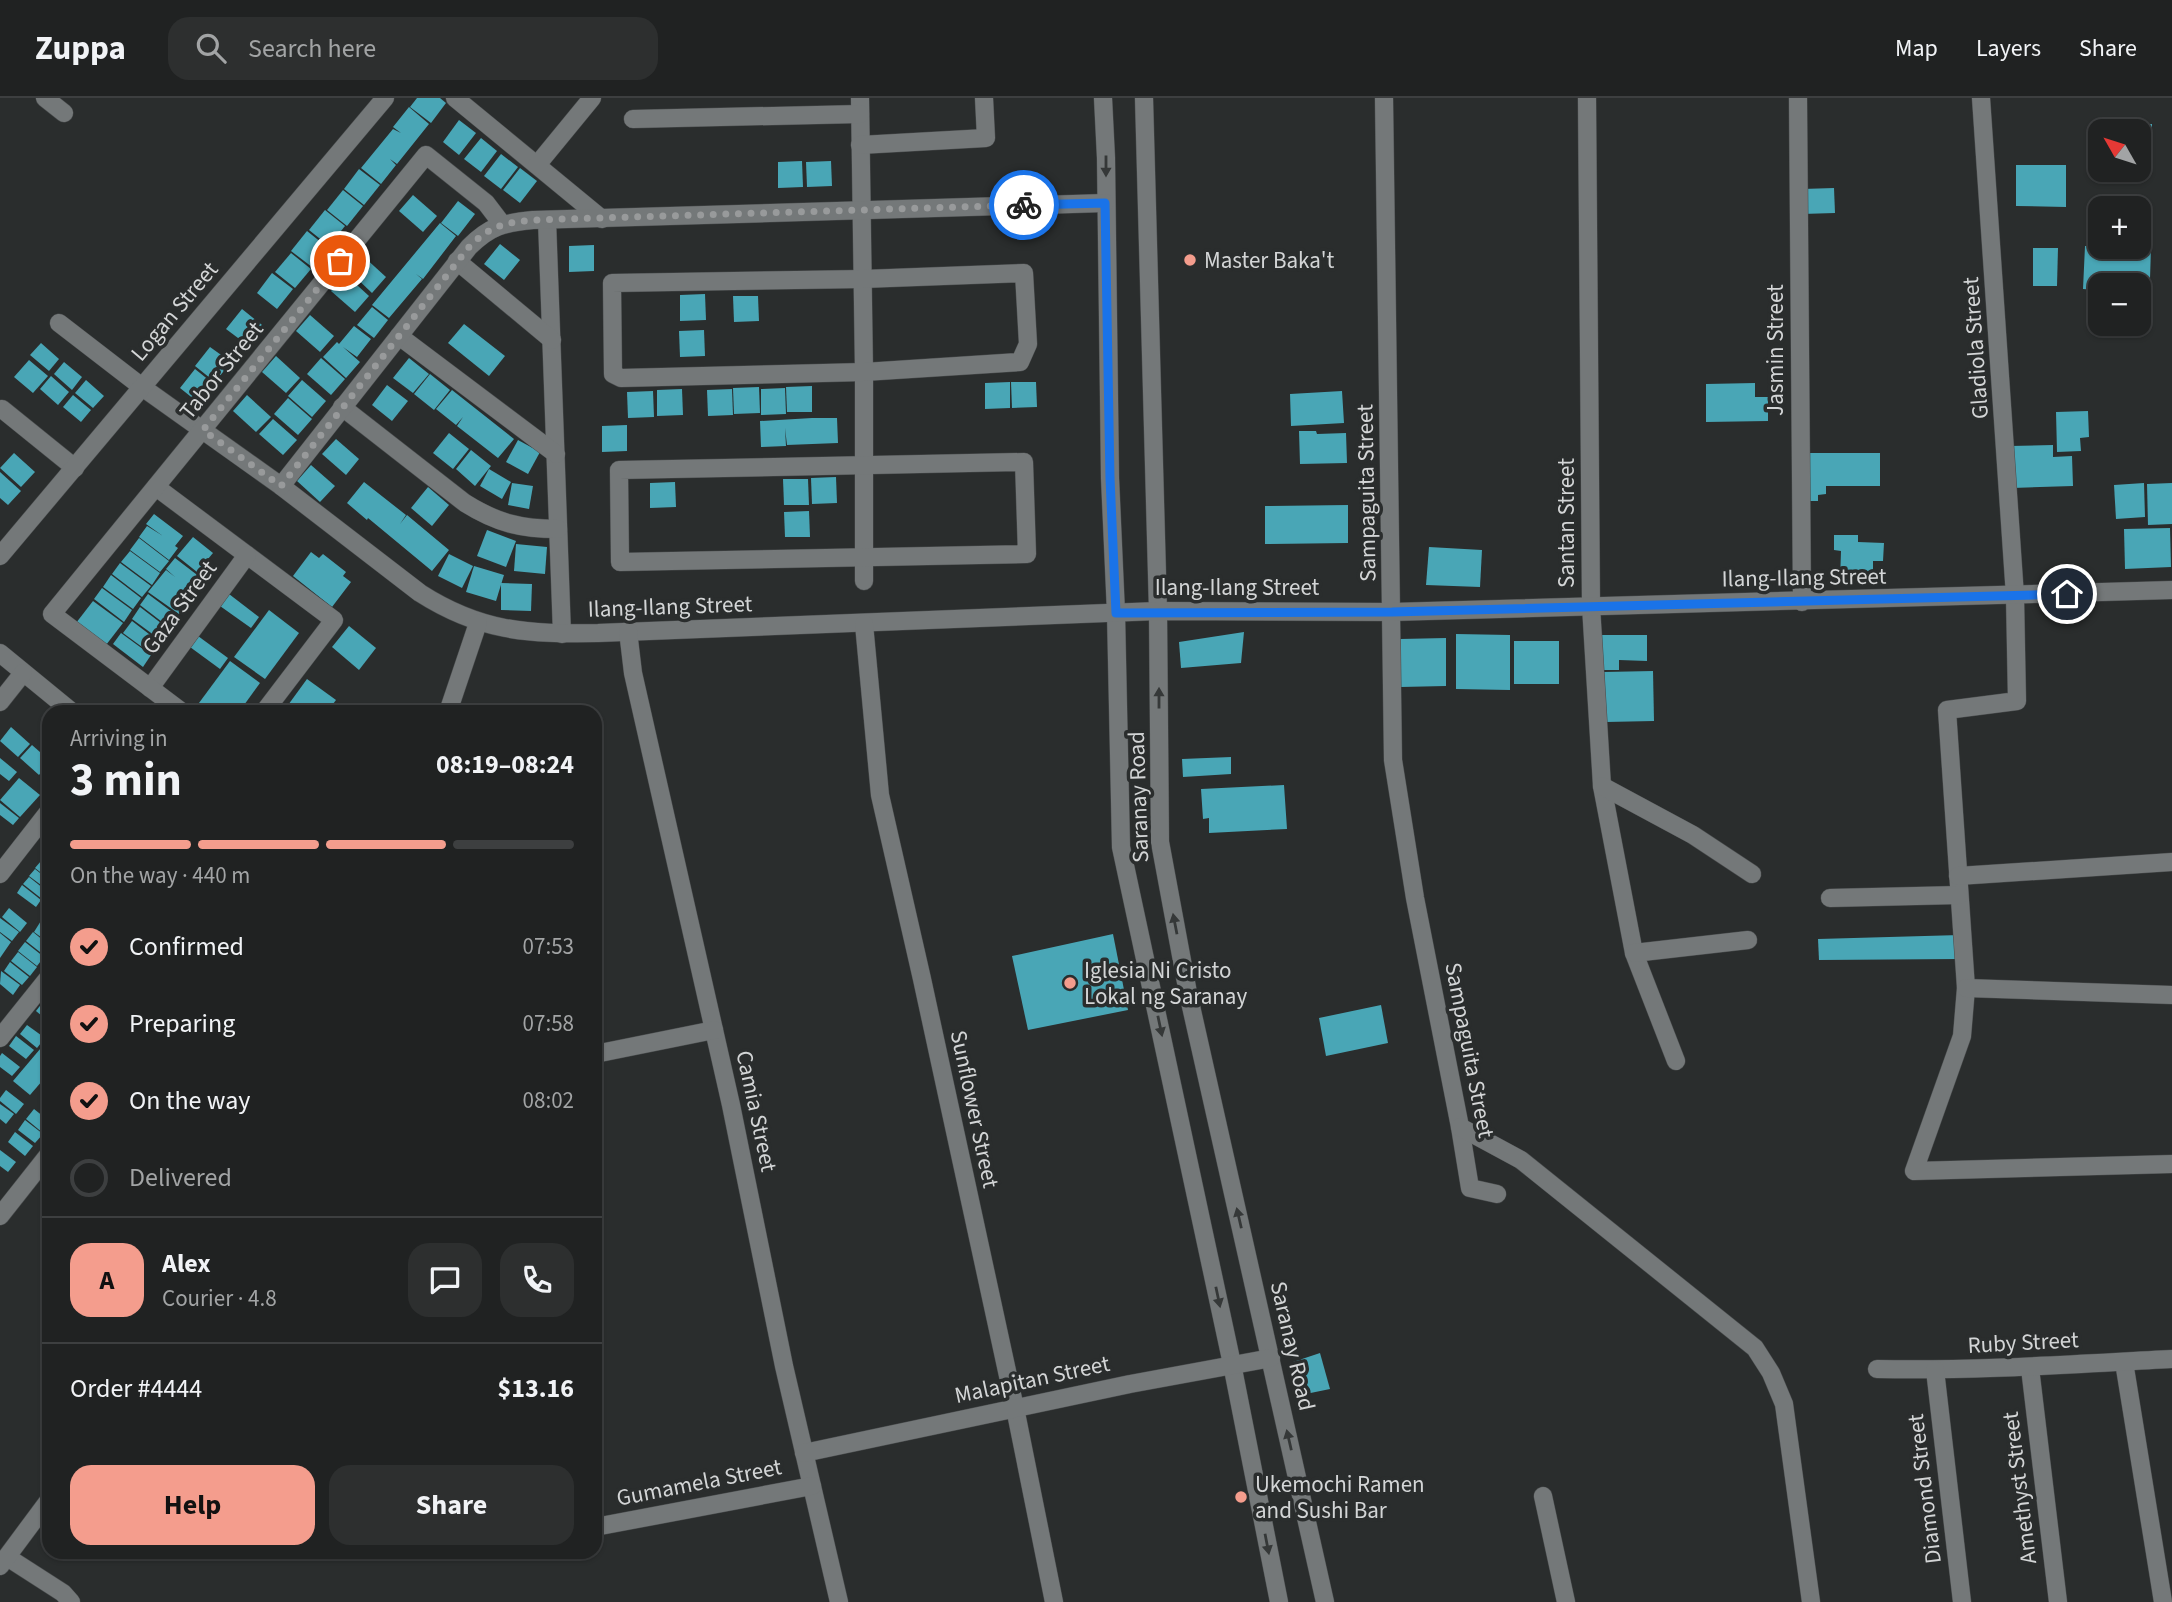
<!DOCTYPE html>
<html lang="en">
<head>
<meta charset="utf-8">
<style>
	:root { --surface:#202222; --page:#2d2f2f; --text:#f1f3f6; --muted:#a2a4a5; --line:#3d3f40; --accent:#f49d8d }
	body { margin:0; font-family:"Source Sans 3",sans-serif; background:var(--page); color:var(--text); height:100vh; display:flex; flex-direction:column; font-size:26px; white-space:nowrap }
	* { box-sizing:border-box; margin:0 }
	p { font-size:23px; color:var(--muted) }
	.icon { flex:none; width:38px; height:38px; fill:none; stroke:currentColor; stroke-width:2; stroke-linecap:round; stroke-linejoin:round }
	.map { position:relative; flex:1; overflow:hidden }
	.side { position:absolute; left:42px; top:607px; width:560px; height:854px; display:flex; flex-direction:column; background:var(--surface); border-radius:21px; box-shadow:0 2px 5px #0004,0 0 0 2px var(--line) }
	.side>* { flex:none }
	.needle { width:46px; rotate:309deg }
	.controls { position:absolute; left:2088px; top:21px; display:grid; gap:14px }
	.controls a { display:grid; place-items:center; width:63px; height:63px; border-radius:14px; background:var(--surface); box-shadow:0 2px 5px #0004,0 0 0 2px var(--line); font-size:35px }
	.pin { position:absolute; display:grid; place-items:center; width:60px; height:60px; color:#fff; margin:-30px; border:4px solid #fff; border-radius:50%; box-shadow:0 2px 7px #0007 }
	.courier { position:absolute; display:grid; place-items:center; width:70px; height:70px; margin:-35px; border:5px solid #1a73e8; border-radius:50%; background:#fff; color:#222; box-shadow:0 2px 9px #0007 }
	.overview em { font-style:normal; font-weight:700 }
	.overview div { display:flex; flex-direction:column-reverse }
	.overview { display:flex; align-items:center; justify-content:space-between; height:119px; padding:0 28px }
	h1 { font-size:46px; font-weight:700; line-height:52px }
	.bar { display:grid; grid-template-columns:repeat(4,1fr); gap:10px 7px; align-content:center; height:84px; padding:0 28px }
	.bar i { height:9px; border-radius:5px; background:var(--line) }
	.bar .selected { background:var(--accent) }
	.bar p { grid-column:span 4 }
	.line { display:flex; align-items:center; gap:18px; padding:0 28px; border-top:2px solid var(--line) }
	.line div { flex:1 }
	.round { display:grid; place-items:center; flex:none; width:74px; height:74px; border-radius:21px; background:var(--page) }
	ol { padding:0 28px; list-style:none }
	li { display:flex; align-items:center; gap:21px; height:77px }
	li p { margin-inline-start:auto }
	li .icon { padding:7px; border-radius:50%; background:var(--accent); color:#111; stroke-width:4 }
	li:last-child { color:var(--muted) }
	li i { width:38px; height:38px; border:4px solid var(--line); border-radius:50% }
	.action { display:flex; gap:14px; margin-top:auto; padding:14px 28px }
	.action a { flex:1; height:80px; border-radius:21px; background:var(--accent); color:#111; font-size:28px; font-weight:700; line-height:80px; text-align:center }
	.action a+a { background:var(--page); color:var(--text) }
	header { display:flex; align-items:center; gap:42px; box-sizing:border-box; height:98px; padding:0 35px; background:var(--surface); border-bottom:2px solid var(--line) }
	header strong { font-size:33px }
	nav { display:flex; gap:38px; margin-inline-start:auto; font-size:24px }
	.search { width:490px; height:63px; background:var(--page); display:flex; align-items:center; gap:18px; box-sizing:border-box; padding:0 24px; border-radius:21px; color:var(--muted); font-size:26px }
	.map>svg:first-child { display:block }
	.building { fill:#49a6b6 }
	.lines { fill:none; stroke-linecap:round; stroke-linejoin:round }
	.minor-casing { stroke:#484b4c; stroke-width:19 }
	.minor { stroke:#747879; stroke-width:18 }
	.oneway { fill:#353838 }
	.done { stroke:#989a9b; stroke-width:7; stroke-dasharray:0 12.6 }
	.route { stroke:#1a73e8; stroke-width:9 }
	.poi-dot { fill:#f49d8d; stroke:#2a2d2d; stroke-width:2.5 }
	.labels { text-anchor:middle; stroke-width:7; stroke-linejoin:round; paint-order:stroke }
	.poi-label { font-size:23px; fill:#d3d5d6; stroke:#2a2d2d; text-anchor:start }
	.street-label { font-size:23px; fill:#d3d5d6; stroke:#2a2d2d }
</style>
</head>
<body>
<header>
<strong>Zuppa</strong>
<div class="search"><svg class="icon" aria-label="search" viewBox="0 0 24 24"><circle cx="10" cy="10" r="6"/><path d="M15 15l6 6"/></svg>Search here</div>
<nav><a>Map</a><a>Layers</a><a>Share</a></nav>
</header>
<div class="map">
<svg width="2172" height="1504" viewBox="0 0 2172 1504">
	<rect width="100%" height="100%" fill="#2a2d2d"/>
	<g class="building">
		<polygon points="417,0 440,0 446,5 431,25 410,9"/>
		<polygon points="409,9 429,26 397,66 390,61 396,67 381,86 361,70 393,31 401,35 393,29"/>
		<polygon points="459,22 476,35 459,57 443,44"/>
		<polygon points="2127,26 2152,26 2152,66 2138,66 2138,33 2127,33"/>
		<polygon points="481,40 497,53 481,74 464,61"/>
		<polygon points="501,56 518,69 501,91 484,78"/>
		<polygon points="802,63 803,89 778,90 778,64"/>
		<polygon points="831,63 832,88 807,89 806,64"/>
		<polygon points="2016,67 2066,67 2066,109 2016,108"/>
		<polygon points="520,70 537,83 520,105 503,92"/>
		<polygon points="359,71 380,87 364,107 344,91"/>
		<polygon points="1834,90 1835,115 1802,116 1802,91"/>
		<polygon points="343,92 363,108 347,128 327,112"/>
		<polygon points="413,97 437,118 423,134 399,113"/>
		<polygon points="458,103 475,116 458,138 441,125"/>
		<polygon points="325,112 345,128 329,148 309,132"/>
		<polygon points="440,125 456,138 423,181 416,176 422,181 389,220 372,207"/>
		<polygon points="307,133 327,149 312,169 291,153"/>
		<polygon points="500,146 520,162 504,182 484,166"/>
		<polygon points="594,147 594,173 569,174 569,148"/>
		<polygon points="2085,148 2151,149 2150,181 2096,180 2096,192 2083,191"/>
		<polygon points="2033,150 2058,150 2057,188 2033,188"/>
		<polygon points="291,155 311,171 295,190 275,174"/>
		<polygon points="363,158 386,179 372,195 349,173"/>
		<polygon points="272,175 293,191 277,211 257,195"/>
		<polygon points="346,177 369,198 355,214 331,193"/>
		<polygon points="705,196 706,222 680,223 680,197"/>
		<polygon points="733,198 758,198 759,223 734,224"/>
		<polygon points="372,209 388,222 374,240 357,227"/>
		<polygon points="242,211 262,227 246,246 226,231"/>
		<polygon points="310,217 334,238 320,254 296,233"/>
		<polygon points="464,226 505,258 489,278 448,245"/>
		<polygon points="354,228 371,241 357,259 343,249 360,264 346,280 323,259 337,244 339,246"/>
		<polygon points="704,232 705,258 680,259 679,233"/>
		<polygon points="41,245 59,261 49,273 30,257"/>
		<polygon points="210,249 231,264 215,284 195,268"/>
		<polygon points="276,258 300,280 286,295 262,274"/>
		<polygon points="321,260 345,281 331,297 307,276"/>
		<polygon points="409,260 429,276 413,295 393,280"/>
		<polygon points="29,262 48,278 33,295 14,279"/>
		<polygon points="64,264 82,279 72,292 54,276"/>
		<polygon points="195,271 215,287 200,306 180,290"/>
		<polygon points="430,276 450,292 434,312 414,296"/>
		<polygon points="51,278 69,294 58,307 40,291"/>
		<polygon points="86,282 104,298 93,310 75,295"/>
		<polygon points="302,282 326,303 312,319 288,298"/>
		<polygon points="1010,284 1010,310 985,311 985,285"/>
		<polygon points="1011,284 1036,284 1037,309 1012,310"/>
		<polygon points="1755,285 1755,299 1768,299 1768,323 1706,324 1706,286"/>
		<polygon points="387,287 408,303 392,323 372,307"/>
		<polygon points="812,288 812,314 787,314 786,289"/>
		<polygon points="759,289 760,315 734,316 733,290"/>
		<polygon points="785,290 786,316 761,317 761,291"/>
		<polygon points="682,291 683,317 657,318 657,292"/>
		<polygon points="732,291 733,317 708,318 707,292"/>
		<polygon points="452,292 514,341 498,360 457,328 463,319 456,327 436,311"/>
		<polygon points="653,293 654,319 628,320 627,294"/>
		<polygon points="1342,293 1344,325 1291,328 1290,296"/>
		<polygon points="73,297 91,312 81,324 63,309"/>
		<polygon points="247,297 271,319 256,334 233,313"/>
		<polygon points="288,300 312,321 298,337 274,316"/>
		<polygon points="2088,313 2089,339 2080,340 2081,353 2057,354 2056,314"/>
		<polygon points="812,320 837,320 838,345 787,347 785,330 786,348 761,349 760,323"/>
		<polygon points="273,321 297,342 283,357 259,336"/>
		<polygon points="627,327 627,353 602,354 602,328"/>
		<polygon points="1299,333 1316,333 1317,336 1346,335 1347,365 1300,366"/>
		<polygon points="449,335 469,351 453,371 433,355"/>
		<polygon points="336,341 359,361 346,377 322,356"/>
		<polygon points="518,342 540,354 528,376 506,364"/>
		<polygon points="2053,347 2053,359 2072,358 2073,388 2012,390 2010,348"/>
		<polygon points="471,352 491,368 475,388 456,371"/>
		<polygon points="14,355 35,374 21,389 0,370"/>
		<polygon points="1805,355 1880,355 1880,388 1826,388 1826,396 1818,397 1818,403 1804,403"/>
		<polygon points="311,367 335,388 320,404 297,383"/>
		<polygon points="489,371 511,384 502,401 480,388"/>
		<polygon points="0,374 21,393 8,407 0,400"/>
		<polygon points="836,379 837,405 812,406 811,380"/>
		<polygon points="783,381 808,381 809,407 784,407"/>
		<polygon points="364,384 406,417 400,426 407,417 449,452 432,473 368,420 367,422 347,405"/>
		<polygon points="675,384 676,409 650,410 650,385"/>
		<polygon points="512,385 533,388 529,411 508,407"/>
		<polygon points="2144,385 2145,419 2116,421 2114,387"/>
		<polygon points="2172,385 2172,426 2148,427 2147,386"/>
		<polygon points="428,389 449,407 432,428 411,410"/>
		<polygon points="1348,407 1348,445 1265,446 1265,408"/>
		<polygon points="809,413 810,439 785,439 784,414"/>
		<polygon points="154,416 183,438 175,448 178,450 169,462 139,439 147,428 163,438 146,426"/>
		<polygon points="2170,430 2171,469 2125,471 2124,431"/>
		<polygon points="487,432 516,443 506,469 477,458"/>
		<polygon points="1834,437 1858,437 1858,444 1884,445 1883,463 1873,463 1873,484 1840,483 1841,453 1834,452"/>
		<polygon points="193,439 213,455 197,474 177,458"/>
		<polygon points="139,440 169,463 160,474 130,452"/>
		<polygon points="516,446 547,449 545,476 514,473"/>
		<polygon points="1429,449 1482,452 1480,489 1426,487"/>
		<polygon points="130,453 160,475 152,487 121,464"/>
		<polygon points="311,454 319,460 323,456 346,474 343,478 351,484 332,509 293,478"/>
		<polygon points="449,456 473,468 462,490 438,478"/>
		<polygon points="175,460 205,483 179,516 148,494 166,472 175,479 166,471"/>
		<polygon points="120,465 151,488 142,499 112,476"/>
		<polygon points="474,468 504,477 496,503 466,494"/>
		<polygon points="111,477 141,500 133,511 103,489"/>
		<polygon points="501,485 532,486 531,513 501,512"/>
		<polygon points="102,490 132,512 124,524 94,501"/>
		<polygon points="148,496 179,519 170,530 140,507"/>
		<polygon points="229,496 259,519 251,530 220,508"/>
		<polygon points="93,503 123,525 106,547 76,525"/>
		<polygon points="140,509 170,532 162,543 132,521"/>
		<polygon points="269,512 299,535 265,581 234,559"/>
		<polygon points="132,523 162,546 153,557 123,535"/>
		<polygon points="349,528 376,550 359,572 332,549"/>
		<polygon points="1244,534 1241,565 1181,570 1179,544"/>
		<polygon points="121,535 151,557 143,569 113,546"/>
		<polygon points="1456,536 1510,537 1510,592 1456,591"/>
		<polygon points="1602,537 1647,537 1647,563 1619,562 1619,572 1601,572"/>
		<polygon points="198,538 228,560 220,571 190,549"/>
		<polygon points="1446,540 1446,588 1401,589 1400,541"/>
		<rect x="1514" y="543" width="45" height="43"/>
		<polygon points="230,563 260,585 239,614 203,614 196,609"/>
		<polygon points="1653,573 1654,623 1606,624 1604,574"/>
		<polygon points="307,581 336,602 327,614 283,614"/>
		<polygon points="11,629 30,646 18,659 0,643"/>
		<polygon points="32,647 49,662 49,665 39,677 20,660"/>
		<polygon points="1231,659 1231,676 1183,679 1182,661"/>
		<polygon points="0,660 17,674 9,683 0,676"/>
		<polygon points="19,680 40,697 20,719 0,702"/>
		<polygon points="1284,687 1287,731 1209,735 1209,720 1203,721 1201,691"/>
		<polygon points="0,705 19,720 13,727 0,717"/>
		<polygon points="41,763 49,770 49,781 35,770"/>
		<polygon points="35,771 49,782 49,793 29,778"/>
		<polygon points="29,779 48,794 42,801 23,786"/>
		<polygon points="22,787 41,802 36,809 17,795"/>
		<polygon points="9,810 27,825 20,834 2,819"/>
		<polygon points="49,810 49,845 34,834"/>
		<polygon points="0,820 19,834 12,843 0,834"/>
		<polygon points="33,834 49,847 49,853 45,858 26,843"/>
		<polygon points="0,835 11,844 0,860"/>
		<polygon points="1113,836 1128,912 1028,932 1012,858"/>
		<polygon points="1960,837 1960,861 1819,862 1818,841"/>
		<polygon points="25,844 44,859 37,868 18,853"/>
		<polygon points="18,854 37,869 30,878 11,863"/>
		<polygon points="10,864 29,879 22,887 4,873"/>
		<polygon points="1,873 20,887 13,897 0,886"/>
		<polygon points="43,904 49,908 49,924 36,913"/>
		<polygon points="1381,907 1388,945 1326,958 1319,920"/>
		<polygon points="27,927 45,940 37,950 20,936"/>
		<polygon points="16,938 34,952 26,961 9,948"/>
		<polygon points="46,944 49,946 49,975 30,997 13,983"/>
		<polygon points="2,955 20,969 12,978 0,969 0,958"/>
		<polygon points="6,992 24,1006 16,1016 0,1003 0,1000"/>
		<polygon points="0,1006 14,1016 6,1026 0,1021"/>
		<polygon points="34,1011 49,1023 49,1028 43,1035 26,1021"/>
		<polygon points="25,1022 43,1036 35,1045 18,1032"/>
		<polygon points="15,1034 33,1048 25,1058 8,1044"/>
		<polygon points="0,1052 16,1064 8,1074 0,1068"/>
		<polygon points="1320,1255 1330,1291 1296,1298 1287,1266"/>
	</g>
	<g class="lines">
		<defs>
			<g id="minor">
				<polyline points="45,0 64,15"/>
				<polyline points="455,0 602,121"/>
				<polyline points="860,0 864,274 864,483"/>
				<polyline points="1103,0 1106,60 1110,380 1116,515 1121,749 1232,1266 1279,1504"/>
				<polyline points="1144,0 1158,513 1160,744 1188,895 1325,1504"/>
				<polyline points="1384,0 1393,662 1415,800 1460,1029 1470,1090 1497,1096"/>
				<polyline points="1587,0 1591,508 1602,688 1634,855 1676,963"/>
				<polyline points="1798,0 1802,504"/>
				<polyline points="1981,0 2015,498 2017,603 1947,612 1966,890 1962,938 1914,1073 2172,1066"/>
				<polyline points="633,21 860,16"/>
				<polyline points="860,47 986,40 984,0"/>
				<polyline points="537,67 592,0"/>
				<polyline points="547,122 562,536"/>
				<polyline points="457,163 552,242"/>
				<polygon points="1024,175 1028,246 1020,264 864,274 621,280 613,276 612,185 863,181"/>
				<path d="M59,225L142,289L281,388L420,495C481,534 527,536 598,535L1158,513L1392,514L2172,492"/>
				<polyline points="399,238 556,356"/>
				<path d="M342,309L465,405C497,425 521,431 558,431"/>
				<polyline points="2,311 75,370"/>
				<polygon points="1024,364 1027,456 620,464 619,372"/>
				<path d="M281,388L469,149C490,128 503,125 533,122L1105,105"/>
				<polyline points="156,389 334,522 264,614"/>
				<polyline points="0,458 385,0"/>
				<polyline points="864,526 880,697 922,881 1015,1310 1054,1504"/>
				<polyline points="628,533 633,575 731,1007 784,1268 839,1504"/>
				<polyline points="0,555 72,614"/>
				<polyline points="150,590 247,457"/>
				<polyline points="0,604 23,575"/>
				<polyline points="182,614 52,516 426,57 486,105 502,126"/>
				<polyline points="448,614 478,525"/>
				<polyline points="1602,688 1693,737 1752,776"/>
				<polyline points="0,776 49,713"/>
				<polyline points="1958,778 2172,764"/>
				<polyline points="1830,800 1959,797"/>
				<polyline points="1634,855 1748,842"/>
				<polyline points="1966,890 2172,897"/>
				<polyline points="0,940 49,879"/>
				<polyline points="595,956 714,932"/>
				<polyline points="1460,1029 1521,1062 1755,1250 1771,1275 1784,1306 1811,1504"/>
				<polyline points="0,1118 49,1056"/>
				<polyline points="2124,1264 2163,1504"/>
				<polyline points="2030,1270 2058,1504"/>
				<path d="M1877,1271C1976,1273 2073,1266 2172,1261"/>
				<polyline points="1935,1272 1962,1504"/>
				<polyline points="804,1355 1130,1286 1271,1260"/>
				<polyline points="1543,1398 1566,1504"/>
				<polyline points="595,1429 812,1388"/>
				<polyline points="7,1459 63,1495 71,1504"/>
				<polyline points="0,1468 49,1402"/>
			</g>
		</defs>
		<use href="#minor" class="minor-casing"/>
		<use href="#minor" class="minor"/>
	</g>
	<defs><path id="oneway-solid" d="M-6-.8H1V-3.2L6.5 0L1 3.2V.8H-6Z" transform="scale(1.75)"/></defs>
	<g class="oneway">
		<use href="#oneway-solid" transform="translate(1106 68) rotate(90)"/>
		<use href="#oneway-solid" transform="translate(1159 600) rotate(-90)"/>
		<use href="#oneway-solid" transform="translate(1175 826) rotate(-101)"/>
		<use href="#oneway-solid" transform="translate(1160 928) rotate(78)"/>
		<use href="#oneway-solid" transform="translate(1239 1120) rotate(-103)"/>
		<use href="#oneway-solid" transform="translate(1218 1199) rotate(78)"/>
		<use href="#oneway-solid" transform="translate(1289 1342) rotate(-103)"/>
		<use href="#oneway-solid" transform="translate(1267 1446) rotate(79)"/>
	</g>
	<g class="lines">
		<path class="done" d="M340,163L203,332L281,388L469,149C490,128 503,125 533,122L1024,107"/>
		<polyline class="route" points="1024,107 1105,105 1110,380 1116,515 1392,514 2067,496"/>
	</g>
	<g class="poi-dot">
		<circle cx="1190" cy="162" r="7"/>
		<circle cx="1070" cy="885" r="7"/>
		<circle cx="1241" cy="1399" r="7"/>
	</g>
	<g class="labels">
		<g class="poi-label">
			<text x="1204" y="170">Master Baka't</text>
			<text x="1084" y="880">Iglesia Ni Cristo<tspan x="1084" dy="26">Lokal ng Saranay</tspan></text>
			<text x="1255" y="1394">Ukemochi Ramen<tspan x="1255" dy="26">and Sushi Bar</tspan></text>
		</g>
		<g class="street-label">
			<text transform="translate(174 213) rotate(-50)" y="8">Logan Street</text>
			<text transform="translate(1975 250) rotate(-94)" y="8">Gladiola Street</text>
			<text transform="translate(1775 252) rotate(-90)" y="8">Jasmin Street</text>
			<text transform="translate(221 272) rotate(-51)" y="8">Tabor Street</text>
			<text transform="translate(1366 395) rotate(-91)" y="8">Sampaguita Street</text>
			<text transform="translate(1566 425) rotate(-90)" y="8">Santan Street</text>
			<text transform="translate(1804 479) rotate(-1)" y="8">Ilang-Ilang Street</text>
			<text x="1237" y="497">Ilang-Ilang Street</text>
			<text transform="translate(670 508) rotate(-2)" y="8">Ilang-Ilang Street</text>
			<text transform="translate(179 509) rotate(-54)" y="8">Gaza Street</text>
			<text transform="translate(1138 699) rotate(-92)" y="8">Saranay Road</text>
			<text transform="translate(1470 952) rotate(79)" y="8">Sampaguita Street</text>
			<text transform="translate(975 1011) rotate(78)" y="8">Sunflower Street</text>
			<text transform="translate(757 1013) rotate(78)" y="8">Camia Street</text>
			<text transform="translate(2023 1244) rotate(-3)" y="8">Ruby Street</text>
			<text transform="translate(1293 1248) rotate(77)" y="8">Saranay Road</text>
			<text transform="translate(1032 1281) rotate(-12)" y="8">Malapitan Street</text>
			<text transform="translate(699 1384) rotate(-11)" y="8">Gumamela Street</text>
			<text transform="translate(2019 1390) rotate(-97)" y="8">Amethyst Street</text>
			<text transform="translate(1924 1391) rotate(-97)" y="8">Diamond Street</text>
		</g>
	</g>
</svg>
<div class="controls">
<a><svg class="needle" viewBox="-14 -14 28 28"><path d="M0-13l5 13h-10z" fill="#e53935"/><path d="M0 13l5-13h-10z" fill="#a2a4a5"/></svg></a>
<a>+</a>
<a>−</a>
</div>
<div class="pin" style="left:340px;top:163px;background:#ea580c"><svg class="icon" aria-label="bag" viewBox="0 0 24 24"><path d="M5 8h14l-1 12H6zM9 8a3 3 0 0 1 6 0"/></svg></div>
<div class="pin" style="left:2067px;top:496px;background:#1f2937"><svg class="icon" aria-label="home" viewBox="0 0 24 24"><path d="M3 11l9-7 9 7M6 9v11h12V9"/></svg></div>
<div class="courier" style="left:1024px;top:107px"><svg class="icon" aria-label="bike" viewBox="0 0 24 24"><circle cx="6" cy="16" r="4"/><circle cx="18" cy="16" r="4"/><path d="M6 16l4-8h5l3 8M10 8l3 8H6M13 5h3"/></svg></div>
<section class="side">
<div class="overview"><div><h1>3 min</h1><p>Arriving in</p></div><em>08:19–08:24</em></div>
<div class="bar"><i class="selected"></i><i class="selected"></i><i class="selected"></i><i></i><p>On the way · 440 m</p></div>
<ol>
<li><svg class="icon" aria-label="check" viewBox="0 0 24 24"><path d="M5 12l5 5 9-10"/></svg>Confirmed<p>07:53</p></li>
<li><svg class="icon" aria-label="check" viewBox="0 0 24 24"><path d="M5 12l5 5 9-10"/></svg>Preparing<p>07:58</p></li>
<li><svg class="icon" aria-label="check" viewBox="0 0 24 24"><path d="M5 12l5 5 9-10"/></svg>On the way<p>08:02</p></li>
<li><i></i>Delivered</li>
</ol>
<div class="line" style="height:126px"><b class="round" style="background:var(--accent);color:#111">A</b><div><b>Alex</b><p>Courier · 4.8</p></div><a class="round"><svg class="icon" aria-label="chat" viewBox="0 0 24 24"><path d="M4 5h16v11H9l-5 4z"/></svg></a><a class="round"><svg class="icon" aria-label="phone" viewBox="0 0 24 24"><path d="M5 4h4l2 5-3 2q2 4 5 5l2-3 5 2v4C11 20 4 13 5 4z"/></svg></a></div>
<div class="line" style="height:91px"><div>Order #4444</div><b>$13.16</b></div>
<div class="action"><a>Help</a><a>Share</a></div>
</section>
</div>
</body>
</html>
